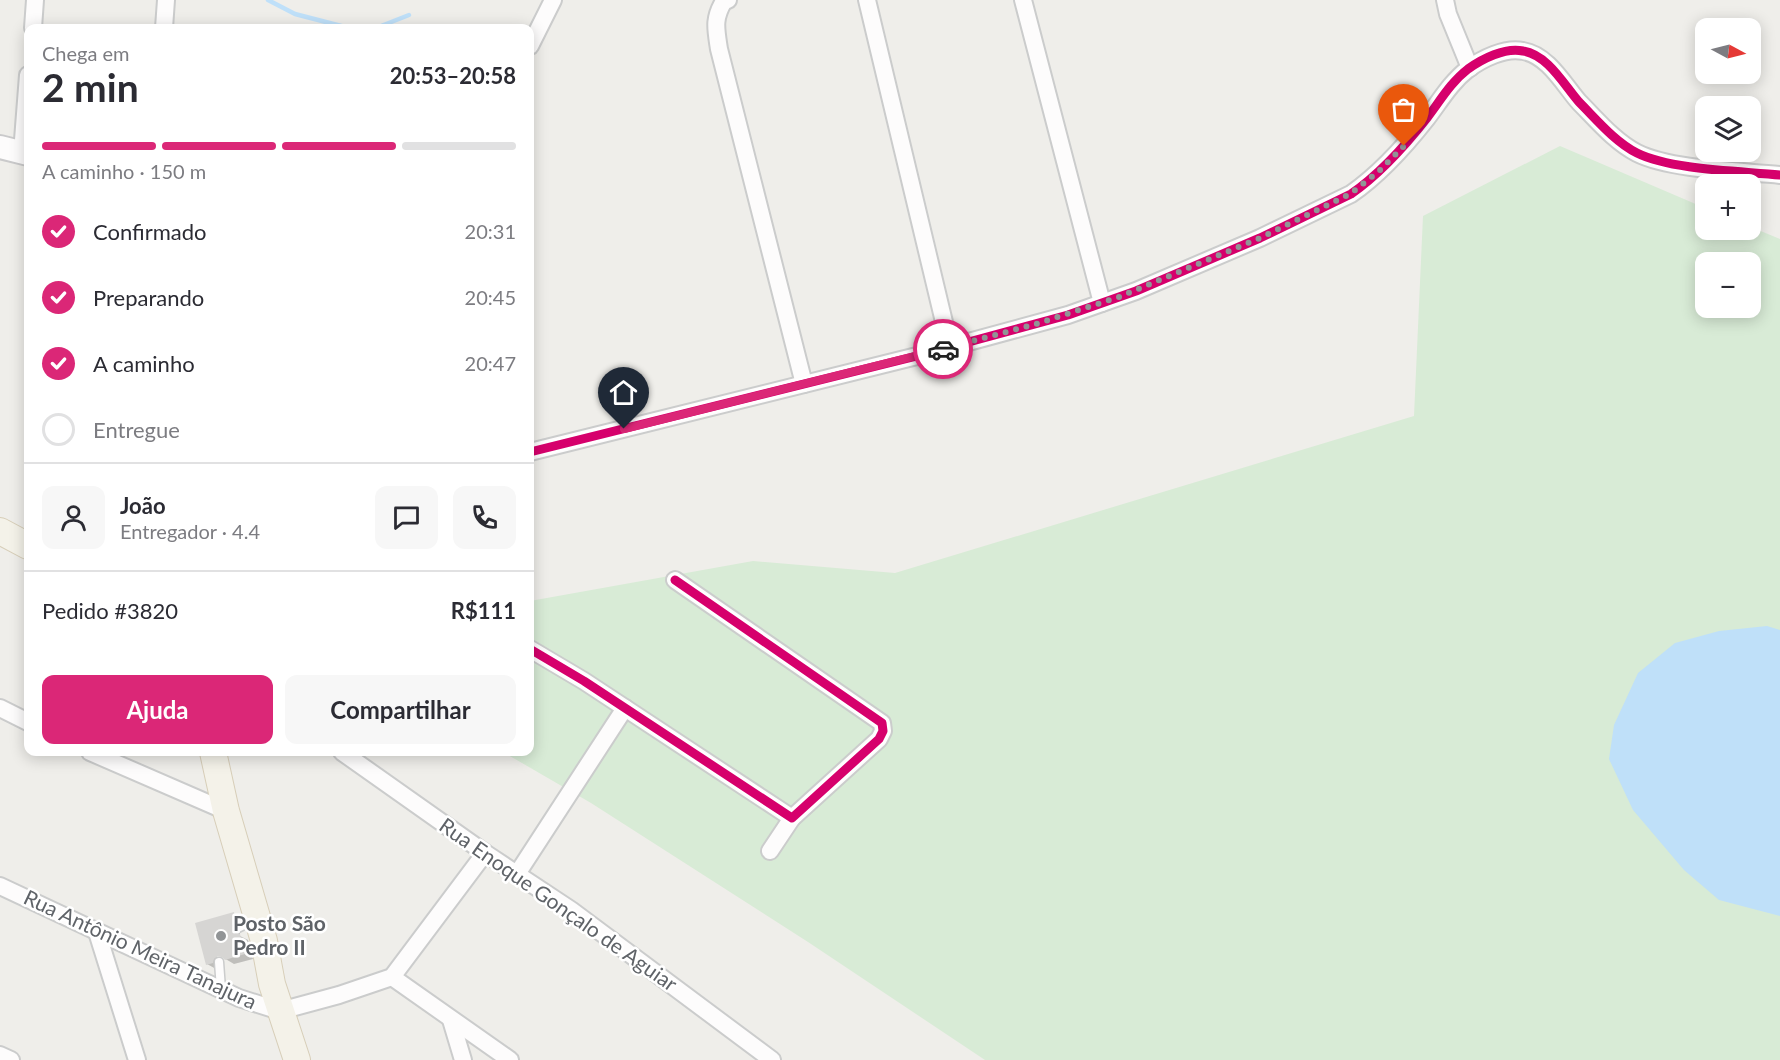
<!DOCTYPE html>
<html lang="pt">
<head>
<meta charset="utf-8">
<style>
	:root { --surface:#fff; --page:#f7f7f7; --text:#2b2b33; --muted:#7c7c81; --line:#e1e1e2; --accent:#db2777 }
	body { margin:0; font-family:Lato,sans-serif; background:var(--page); color:var(--text); height:100vh; display:flex; flex-direction:column; font-size:22px; white-space:nowrap }
	* { box-sizing:border-box; margin:0 }
	p { font-size:20px; color:var(--muted) }
	.icon { flex:none; width:33px; height:33px; fill:none; stroke:currentColor; stroke-width:2; stroke-linecap:round; stroke-linejoin:round }
	.map { position:relative; flex:1; overflow:hidden }
	.details { position:absolute; left:24px; top:24px; width:510px; height:732px; display:flex; flex-direction:column; background:var(--surface); border-radius:12px; box-shadow:0 3px 15px #0003 }
	.details>* { flex:none }
	.needle { width:39px; rotate:97deg }
	.fabs { position:absolute; left:1695px; top:18px; display:grid; gap:12px }
	.fabs a { display:grid; place-items:center; width:66px; height:66px; border-radius:12px; background:var(--surface); box-shadow:0 3px 15px #0003; font-size:30px }
	.pin { position:absolute; display:grid; place-items:center; width:51px; height:51px; color:#fff; margin:-62px -26px; border-radius:50% 50% 50% 0; rotate:-45deg; box-shadow:0 0 6px #0007 }
	.pin .icon { rotate:45deg }
	.courier { position:absolute; display:grid; place-items:center; width:60px; height:60px; margin:-30px; border:4px solid #db2777; border-radius:50%; background:#fff; color:#222; box-shadow:0 2px 8px #0007 }
	.headline em { font-style:normal; font-weight:700 }
	.headline div { display:flex; flex-direction:column-reverse }
	.headline { display:flex; align-items:center; justify-content:space-between; height:102px; padding:0 18px }
	h1 { font-size:39px; font-weight:700; line-height:45px }
	.bar { display:grid; grid-template-columns:repeat(4,1fr); gap:9px 6px; align-content:center; height:72px; padding:0 18px }
	.bar i { height:8px; border-radius:4px; background:var(--line) }
	.bar .on { background:var(--accent) }
	.bar p { grid-column:span 4 }
	.line { display:flex; align-items:center; gap:15px; padding:0 18px; border-top:2px solid var(--line) }
	.line div { flex:1 }
	.round { display:grid; place-items:center; flex:none; width:63px; height:63px; border-radius:12px; background:var(--page) }
	ol { padding:0 18px; list-style:none }
	li { display:flex; align-items:center; gap:18px; height:66px }
	li p { margin-inline-start:auto }
	li .icon { padding:6px; border-radius:50%; background:var(--accent); color:#fff; stroke-width:4 }
	li:last-child { color:var(--muted) }
	li i { width:33px; height:33px; border:3px solid var(--line); border-radius:50% }
	.button { display:flex; gap:12px; margin-top:auto; padding:12px 18px }
	.button a { flex:1; height:69px; border-radius:12px; background:var(--accent); color:#fff; font-size:24px; font-weight:700; line-height:69px; text-align:center }
	.button a+a { background:var(--page); color:var(--text) }
	.map>svg:first-child { display:block }
	.green { fill:#d8ebd6; fill-rule:evenodd }
	.water { fill:#bfe0f9 }
	.shadow { fill:#0003 }
	.lines { fill:none; stroke-linecap:round; stroke-linejoin:round }
	.stream { stroke:#bfe0f9; stroke-width:4.5 }
	.building { fill:#d6d5d3 }
	.lane-casing { stroke:#cbcccc; stroke-width:11 }
	.street-casing { stroke:#cbcccc; stroke-width:20 }
	.secondary-casing { stroke:#cacacb; stroke-width:26 }
	.primary-casing { stroke:#d7ceb8; stroke-width:28 }
	.lane { stroke:#fdfcfc; stroke-width:8 }
	.street { stroke:#fdfcfc; stroke-width:16 }
	.secondary { stroke:#fdfcfc; stroke-width:22 }
	.primary { stroke:#f4f2e9; stroke-width:26 }
	.cycleway-casing { stroke:#fff; stroke-width:13 }
	.cycleway { stroke:#d6006c; stroke-width:9 }
	.done { stroke:#919496; stroke-width:6; stroke-dasharray:0 10.8 }
	.route { stroke:#db2777; stroke-width:8 }
	.poi-dot { fill:#919496; stroke:#fff; stroke-width:2 }
	.labels { text-anchor:middle; stroke-width:5; stroke-linejoin:round; paint-order:stroke }
	.street-label { font-size:21px; fill:#5f6368; stroke:#fff }
	.poi-label { font-size:21px; font-weight:bold; fill:#5f6368; stroke:#fff; text-anchor:start }
</style>
</head>
<body>
<div class="map">
<svg width="1780" height="1060" viewBox="0 0 1780 1060">
	<rect width="100%" height="100%" fill="#efeeea"/>
	<path class="green" d="M1560,146L1705,208L1706,230H1750L1751,227L1780,239V1060H985L808,942L591,803L503,752H530V601L753,561L895,573L1414,416L1423,216ZM1706,262H1750V308H1706Z"/>
	<polygon class="water" points="1767,626 1780,630 1780,916 1719,900 1684,870 1633,810 1609,759 1614,725 1638,673 1675,643 1719,631"/>
	<polygon class="shadow" points="234,914 242,918 244,926 240,930 240,936 248,940 253,959 234,964 212,951 211,953 224,961 221,963 221,968 216,969 207,964 197,924"/>
	<g class="lines">
		<g class="stream">
			<polyline points="268,0 295,14 349,28"/>
			<polyline points="376,28 409,15"/>
		</g>
	</g>
	<polygon class="building" points="234,912 236,922 232,925 232,930 235,934 240,934 245,954 225,960 222,957 218,956 214,959 213,963 206,965 195,923"/>
	<g class="lines">
		<defs>
			<g id="lane">
				<polyline points="238,928 254,920"/>
				<polyline points="219,962 221,989"/>
			</g>
			<g id="street">
				<path d="M728,0L724,1C713,19 716,29 719,49L804,384"/>
				<polyline points="867,0 950,347"/>
				<polyline points="1023,0 1102,303"/>
				<polyline points="1445,0 1448,14 1470,68"/>
				<polyline points="33,28 35,0"/>
				<polyline points="164,28 166,0"/>
				<polyline points="530,46 553,0"/>
				<polyline points="22,153 28,75"/>
				<path d="M530,452L917,356L1068,315L1136,291L1260,238L1351,194C1380,174 1405,146 1427,118C1440,101 1451,82 1468,69C1482,59 1505,47 1523,51C1548,55 1564,85 1579,102C1596,119 1615,142 1637,153C1671,170 1740,171 1780,175"/>
				<polyline points="530,649 584,681 792,818 879,739 883,731 882,723 675,580"/>
				<polyline points="0,708 28,722"/>
				<polyline points="90,752 226,811"/>
				<polyline points="342,752 485,853 571,910 772,1060"/>
				<polyline points="770,851 792,818"/>
				<polyline points="517,874 625,708"/>
				<polyline points="0,886 239,998 280,1011 339,995 392,977 485,853"/>
				<polyline points="97,932 137,1060"/>
				<polyline points="392,977 510,1060"/>
				<polyline points="451,1020 463,1060"/>
				<polyline points="0,1055 11,1060"/>
			</g>
			<polyline id="secondary" points="0,147 28,154"/>
			<g id="primary">
				<polyline points="0,531 28,546"/>
				<polyline points="213,752 226,811 264,941 272,984 297,1060"/>
			</g>
		</defs>
		<use href="#lane" class="lane-casing"/>
		<use href="#street" class="street-casing"/>
		<use href="#secondary" class="secondary-casing"/>
		<use href="#primary" class="primary-casing"/>
		<use href="#lane" class="lane"/>
		<use href="#street" class="street"/>
		<use href="#secondary" class="secondary"/>
		<use href="#primary" class="primary"/>
		<defs>
			<g id="cycleway">
				<path d="M530,452L917,356L1068,315L1136,291L1260,238L1351,194C1380,174 1405,146 1427,118C1440,101 1451,82 1468,69C1482,59 1505,47 1523,51C1548,55 1564,85 1579,102C1596,119 1615,142 1637,153C1671,170 1740,171 1780,175"/>
				<polyline points="530,649 584,681 792,818 879,739 883,731 882,723 675,580"/>
			</g>
		</defs>
		<use href="#cycleway" class="cycleway-casing"/>
		<use href="#cycleway" class="cycleway"/>
	</g>
	<g class="lines">
		<polyline class="done" points="943,349 1036,324 1119,297 1260,238 1350,194 1378,172 1404,146"/>
		<polyline class="route" points="624,429 943,349"/>
	</g>
	<circle class="poi-dot" cx="221" cy="936" r="6"/>
	<g class="labels">
		<g class="street-label">
			<text transform="translate(558 905) rotate(35)" y="7">Rua Enoque Gonçalo de Aguiar</text>
			<text transform="translate(140 950) rotate(25)" y="7">Rua Antônio Meira Tanajura</text>
		</g>
		<g class="poi-label">
			<text x="233" y="931">Posto São<tspan x="233" dy="24">Pedro II</tspan></text>
		</g>
	</g>
</svg>
<div class="fabs">
<a><svg class="needle" viewBox="-14 -14 28 28"><path d="M0-13l5 13h-10z" fill="#e53935"/><path d="M0 13l5-13h-10z" fill="#7c7c81"/></svg></a>
<a><svg class="icon" aria-label="layers" viewBox="0 0 24 24"><path d="M12 4l9 5-9 5-9-5zM3 14l9 5 9-5"/></svg></a>
<a>+</a>
<a>−</a>
</div>
<div class="pin" style="left:1404px;top:146px;background:#ea580c"><svg class="icon" aria-label="bag" viewBox="0 0 24 24"><path d="M5 8h14l-1 12H6zM9 8a3 3 0 0 1 6 0"/></svg></div>
<div class="pin" style="left:624px;top:429px;background:#1f2937"><svg class="icon" aria-label="home" viewBox="0 0 24 24"><path d="M3 11l9-7 9 7M6 9v11h12V9"/></svg></div>
<div class="courier" style="left:943px;top:349px"><svg class="icon" aria-label="car" viewBox="0 0 24 24"><path d="M5 17H2v-5l4-1 3-4h7l3 4 3 1v5h-3M9 17h6M6 11h13"/><circle cx="7" cy="17" r="2"/><circle cx="17" cy="17" r="2"/></svg></div>
<section class="details">
<div class="headline"><div><h1>2 min</h1><p>Chega em</p></div><em>20:53–20:58</em></div>
<div class="bar"><i class="on"></i><i class="on"></i><i class="on"></i><i></i><p>A caminho · 150 m</p></div>
<ol>
<li><svg class="icon" aria-label="check" viewBox="0 0 24 24"><path d="M5 12l5 5 9-10"/></svg>Confirmado<p>20:31</p></li>
<li><svg class="icon" aria-label="check" viewBox="0 0 24 24"><path d="M5 12l5 5 9-10"/></svg>Preparando<p>20:45</p></li>
<li><svg class="icon" aria-label="check" viewBox="0 0 24 24"><path d="M5 12l5 5 9-10"/></svg>A caminho<p>20:47</p></li>
<li><i></i>Entregue</li>
</ol>
<div class="line" style="height:108px"><a class="round"><svg class="icon" aria-label="person" viewBox="0 0 24 24"><circle cx="12" cy="8" r="4"/><path d="M4 21q1-7 8-7t8 7"/></svg></a><div><b>João</b><p>Entregador · 4.4</p></div><a class="round"><svg class="icon" aria-label="chat" viewBox="0 0 24 24"><path d="M4 5h16v11H9l-5 4z"/></svg></a><a class="round"><svg class="icon" aria-label="phone" viewBox="0 0 24 24"><path d="M5 4h4l2 5-3 2q2 4 5 5l2-3 5 2v4C11 20 4 13 5 4z"/></svg></a></div>
<div class="line" style="height:78px"><div>Pedido #3820</div><b>R$111</b></div>
<div class="button"><a>Ajuda</a><a>Compartilhar</a></div>
</section>
</div>
</body>
</html>
